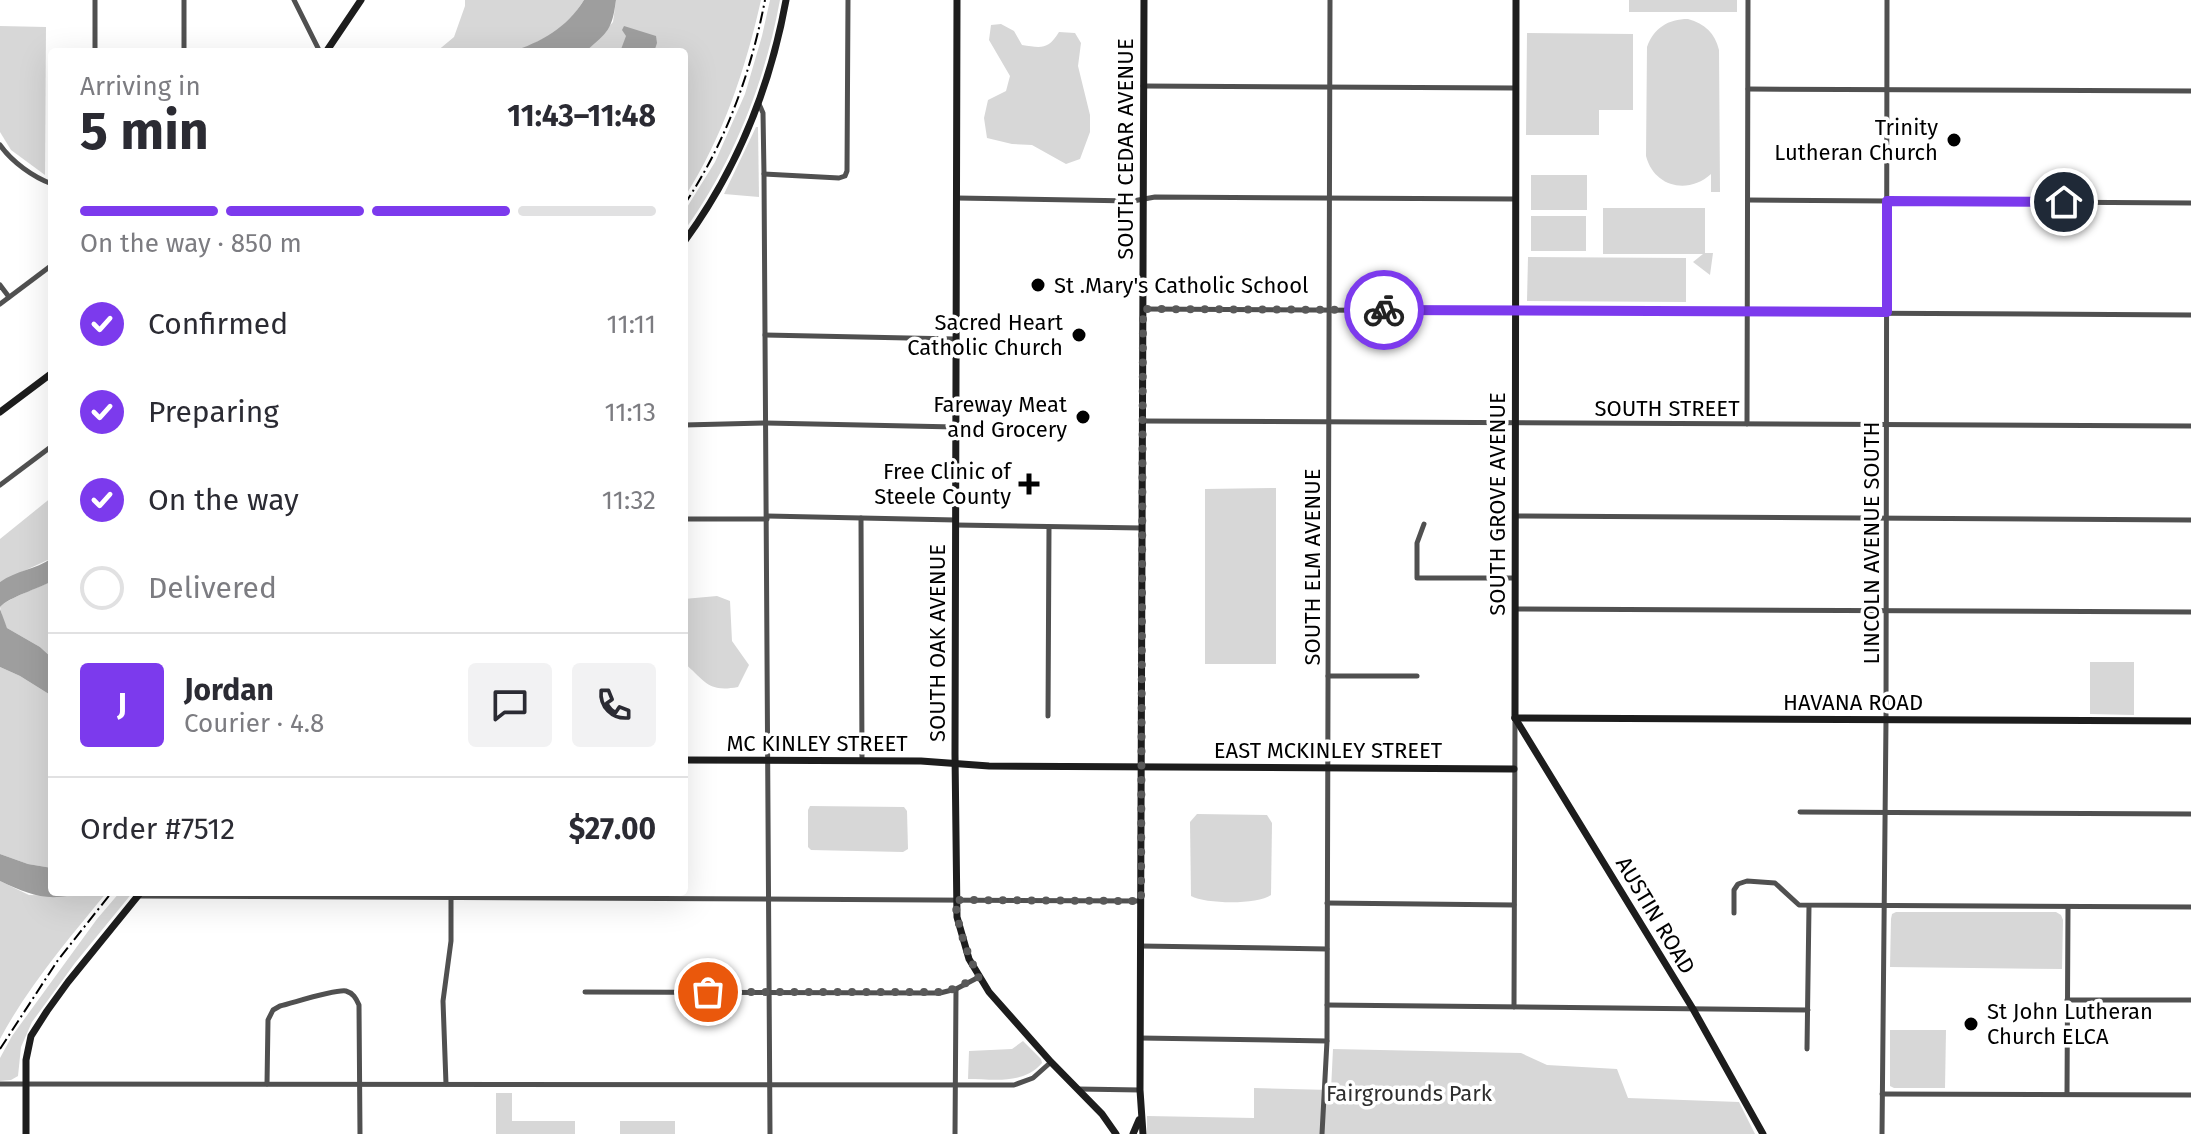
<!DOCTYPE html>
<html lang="en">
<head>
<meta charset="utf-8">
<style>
	:root { --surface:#fff; --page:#f2f2f3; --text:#2b2b33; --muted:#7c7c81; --line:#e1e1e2; --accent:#7c3aed }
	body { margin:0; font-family:"Fira Sans",sans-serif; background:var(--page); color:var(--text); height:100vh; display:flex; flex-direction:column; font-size:30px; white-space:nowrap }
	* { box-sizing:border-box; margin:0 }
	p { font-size:26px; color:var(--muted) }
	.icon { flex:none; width:44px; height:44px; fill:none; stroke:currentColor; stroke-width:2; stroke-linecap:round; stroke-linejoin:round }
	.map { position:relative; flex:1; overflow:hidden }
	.side { position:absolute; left:48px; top:48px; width:640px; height:848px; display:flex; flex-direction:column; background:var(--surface); border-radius:8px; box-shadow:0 8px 32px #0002 }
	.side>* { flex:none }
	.pin { position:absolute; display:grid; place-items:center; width:68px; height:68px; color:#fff; margin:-34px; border:4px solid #fff; border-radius:50%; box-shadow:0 2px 8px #0007 }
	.courier { position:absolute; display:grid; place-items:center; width:80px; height:80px; margin:-40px; border:6px solid #7c3aed; border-radius:50%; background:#fff; color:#222; box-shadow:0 2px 10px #0007 }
	.summary em { font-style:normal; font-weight:700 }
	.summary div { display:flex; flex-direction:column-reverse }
	.summary { display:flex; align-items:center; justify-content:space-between; height:136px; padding:0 32px }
	h1 { font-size:52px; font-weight:700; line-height:60px }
	.bar { display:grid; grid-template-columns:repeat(4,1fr); gap:12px 8px; align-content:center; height:96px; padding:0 32px }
	.bar i { height:10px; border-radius:6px; background:var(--line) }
	.bar .current { background:var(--accent) }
	.bar p { grid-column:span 4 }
	.line { display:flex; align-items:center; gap:20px; padding:0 32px; border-top:2px solid var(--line) }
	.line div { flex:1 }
	.round { display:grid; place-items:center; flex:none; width:84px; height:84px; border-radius:8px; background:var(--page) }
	ol { padding:0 32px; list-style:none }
	li { display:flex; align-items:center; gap:24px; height:88px }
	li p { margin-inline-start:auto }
	li .icon { padding:8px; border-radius:50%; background:var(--accent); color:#fff; stroke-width:4 }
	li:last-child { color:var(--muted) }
	li i { width:44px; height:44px; border:4px solid var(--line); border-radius:50% }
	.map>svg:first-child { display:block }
	.green { fill:#d7d7d7 }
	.water { fill:#9e9e9e }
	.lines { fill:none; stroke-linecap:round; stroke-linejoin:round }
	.street { stroke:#505050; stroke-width:5 }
	.secondary { stroke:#1d1d1d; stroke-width:7 }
	.rail { stroke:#000; stroke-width:2; stroke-dasharray:12 4 2 4; stroke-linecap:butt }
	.done { stroke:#595959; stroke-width:8; stroke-dasharray:0 14.4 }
	.route { stroke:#7c3aed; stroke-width:10 }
	.poi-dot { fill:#000; stroke:#fff; stroke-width:3 }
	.labels { text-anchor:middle; stroke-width:7; stroke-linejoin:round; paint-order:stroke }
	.poi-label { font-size:22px; fill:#000; stroke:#fff; text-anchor:end }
	.street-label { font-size:22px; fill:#000; stroke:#fff }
	.park-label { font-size:22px; fill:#2e2e2e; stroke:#fff }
</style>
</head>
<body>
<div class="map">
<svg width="2191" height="1134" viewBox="0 0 2191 1134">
	<rect width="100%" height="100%" fill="#fff"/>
	<g class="green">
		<polygon points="465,0 584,0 571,19 554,33 529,46 511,52 436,52 454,37 465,6"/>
		<path d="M616,0H761C745,71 723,137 684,198V52H585L613,22Z"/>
		<path d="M770,0H780C765,82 733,163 684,231V212L715,162L745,94L762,36Z"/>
		<rect x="1629" y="0" width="108" height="12"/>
		<path d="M1688,19C1705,24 1715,33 1719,50L1720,192H1711V174C1688,195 1654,187 1646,156L1647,47C1654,28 1668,19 1688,19Z"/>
		<path d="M1001,24L1014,31L1022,45C1041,48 1048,50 1059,32L1075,33L1081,43L1078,66L1090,115V132L1080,159L1066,164L1032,145L1012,144L987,138L984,118L988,100L1006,91L1010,76L989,40L991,25Z"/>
		<polygon points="0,26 46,27 45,175 11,150 0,132"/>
		<polygon points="1527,33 1633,34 1633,110 1599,110 1599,135 1526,135"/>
		<polygon points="756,127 758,127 759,197 724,194"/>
		<rect x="1531" y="175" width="56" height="35"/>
		<polygon points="1603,208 1705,208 1705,253 1713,253 1710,275 1693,262 1703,254 1603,254"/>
		<rect x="1531" y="216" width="55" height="35"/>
		<polygon points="1528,257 1686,258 1686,302 1527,301"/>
		<polygon points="1276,488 1276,664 1205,664 1205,489"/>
		<polygon points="52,497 52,558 0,582 0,539"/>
		<path d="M52,581V658L40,647L7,628L3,620L0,607C8,598 38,588 52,581Z"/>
		<path d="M717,596L730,601L732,641L749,665L738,687C707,693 705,680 684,663V599Z"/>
		<polygon points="2090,662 2134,662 2134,715 2090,714"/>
		<polygon points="0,667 20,676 52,696 52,868 28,864 0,854"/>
		<polygon points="810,806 904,807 907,811 908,849 903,852 811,850 808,847 808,810"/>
		<path d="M1197,814L1267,815L1272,823L1271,895C1257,905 1206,904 1191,896L1190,822Z"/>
		<path d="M0,881L29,895L70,896L82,892H107C70,937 27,988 0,1039Z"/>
		<polygon points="120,892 133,892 75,963 32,1022 21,1047 18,1076 11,1080 0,1081 0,1058 12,1036 97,919"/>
		<polygon points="1896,912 2056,912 2061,915 2063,920 2062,969 1890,967 1891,919 1892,914"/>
		<polygon points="1890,1030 1946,1030 1945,1088 1894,1088 1890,1086"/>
		<path d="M1023,1041L1041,1059L1042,1063C1023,1085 994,1079 968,1079L969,1051L1012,1049Z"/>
		<polygon points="1333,1049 1521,1053 1547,1065 1617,1069 1628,1098 1739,1102 1755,1134 1147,1134 1147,1116 1254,1118 1254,1088 1331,1090"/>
		<polygon points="496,1093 512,1093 512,1121 575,1121 575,1134 496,1134"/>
		<rect x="620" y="1121" width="55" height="13"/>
	</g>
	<g class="water">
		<path d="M584,0H616C612,30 608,32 586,51L511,52C541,42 567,28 584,0Z"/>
		<polygon points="624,26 656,36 657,43 654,52 620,52 626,36 622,30"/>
		<path d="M52,558V581C38,589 9,597 0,607V582C17,570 35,570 52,558Z"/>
		<polygon points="0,609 7,628 40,647 52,658 52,696 20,676 0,667"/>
		<path d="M0,854L28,864L52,868V892H82C49,903 30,895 0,881Z"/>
	</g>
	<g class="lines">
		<g class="street">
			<polyline points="95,0 95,52"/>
			<polyline points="184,0 184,52"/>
			<polyline points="294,0 320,52"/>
			<polyline points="1143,86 1516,88"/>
			<polyline points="1748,89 2191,91"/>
			<polyline points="759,104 763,113 764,174 770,1134"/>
			<path d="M0,145C12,162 33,177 52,184"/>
			<polyline points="764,174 839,178 845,176 847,171 848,0"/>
			<polyline points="957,198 1133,201 1155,197 1515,199"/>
			<polyline points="1748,200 2191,203"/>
			<polyline points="0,285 9,297"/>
			<polyline points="0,304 52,265"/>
			<polyline points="1143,309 2191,315"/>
			<polyline points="765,335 956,339"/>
			<polyline points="1142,421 2191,426"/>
			<polyline points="1747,424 1748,0"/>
			<polyline points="684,425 766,423 956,427"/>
			<polyline points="0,485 52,446"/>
			<polyline points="767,516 956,520"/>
			<polyline points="1515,516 2191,520"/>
			<polyline points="861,518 862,761"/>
			<polyline points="684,519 767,519"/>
			<polyline points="1424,524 1417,543 1417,578 1515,578"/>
			<polyline points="956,525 1142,528"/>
			<polyline points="1515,609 2191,612"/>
			<polyline points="1328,676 1417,676"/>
			<polyline points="1048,716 1049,527"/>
			<polyline points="1800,812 2191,814"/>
			<polyline points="138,896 1141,901"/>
			<polyline points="1327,903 1514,905"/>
			<polyline points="1734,913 1734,890 1738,884 1747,881 1775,883 1799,905 2191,907"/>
			<polyline points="1140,946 1327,949"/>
			<polyline points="585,992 940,993 956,989 979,977"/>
			<polyline points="2067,1000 2191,1000"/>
			<polyline points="1327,1005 1808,1010"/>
			<polyline points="1514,1007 1515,720"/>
			<polyline points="1140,1038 1327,1041"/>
			<polyline points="1807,1049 1809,906"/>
			<polyline points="0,1084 1014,1085 1033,1078 1051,1062"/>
			<path d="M267,1084L268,1020L273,1010L280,1006C293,1003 335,989 346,991C353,993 356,998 359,1005L360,1134"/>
			<polyline points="446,1084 443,1001 451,941 451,899"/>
			<polyline points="1078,1089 1140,1090"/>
			<polyline points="1882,1094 2191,1095"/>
			<polyline points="2067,1094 2068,907"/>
			<polyline points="955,1134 956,989"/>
			<polyline points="1322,1134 1327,1041 1330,0"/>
			<polyline points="1882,1134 1886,720 1887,0"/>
		</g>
		<g class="secondary">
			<polyline points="957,0 955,754 957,917 969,959 989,992 1051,1062 1102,1114 1116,1134"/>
			<polyline points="326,52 361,0"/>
			<path d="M684,242C736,171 770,88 786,0"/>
			<polyline points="0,412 52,373"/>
			<polyline points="1515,718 1516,0"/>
			<polyline points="1515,718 2191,721"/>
			<polyline points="1515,718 1693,1009 1763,1134"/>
			<polyline points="684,760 921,761 989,766 1514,769"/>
			<polyline points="26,1134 26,1060 31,1036 47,1011 68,982 141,892"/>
			<polyline points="1133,1134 1139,1120"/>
			<polyline points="1143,1134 1140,1090 1144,0"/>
		</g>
		<g class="rail">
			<path d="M684,205C725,144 751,73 765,0"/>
			<polyline points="0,1049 58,960 112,892"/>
		</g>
	</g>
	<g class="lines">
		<path class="done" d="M708,992H946L979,977C966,952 958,928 955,900L1141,901L1143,309L1384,310"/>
		<polyline class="route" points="1384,310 1887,312 1887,201 2064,202"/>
	</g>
	<g class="poi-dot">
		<circle cx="1954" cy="140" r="8"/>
		<circle cx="1038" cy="285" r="8"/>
		<circle cx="1079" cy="335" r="8"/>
		<circle cx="1083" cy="417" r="8"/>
		<path d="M1025 472h8v8h8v8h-8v8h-8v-8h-8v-8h8z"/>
		<circle cx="1971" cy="1024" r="8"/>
	</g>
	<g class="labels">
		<g class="poi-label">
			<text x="1938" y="135">Trinity<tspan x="1938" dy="25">Lutheran Church</tspan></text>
			<text x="1054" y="293" text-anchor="start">St .Mary's Catholic School</text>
			<text x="1063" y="330">Sacred Heart<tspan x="1063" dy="25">Catholic Church</tspan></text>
			<text x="1067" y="412">Fareway Meat<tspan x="1067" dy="25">and Grocery</tspan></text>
			<text x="1011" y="479">Free Clinic of<tspan x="1011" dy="25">Steele County</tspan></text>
			<text x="1987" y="1019" text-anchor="start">St John Lutheran<tspan x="1987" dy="25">Church ELCA</tspan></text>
		</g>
		<g class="street-label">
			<text transform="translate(1125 149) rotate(-90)" y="8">SOUTH CEDAR AVENUE</text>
			<text x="1667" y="416">SOUTH STREET</text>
			<text transform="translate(1497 504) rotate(-90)" y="8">SOUTH GROVE AVENUE</text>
			<text transform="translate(1871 543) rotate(-90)" y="8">LINCOLN AVENUE SOUTH</text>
			<text transform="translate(1312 567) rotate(-90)" y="8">SOUTH ELM AVENUE</text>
			<text transform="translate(937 643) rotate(-90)" y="8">SOUTH OAK AVENUE</text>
			<text x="1853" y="710">HAVANA ROAD</text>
			<text x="817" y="751">MC KINLEY STREET</text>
			<text x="1328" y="758">EAST MCKINLEY STREET</text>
			<text transform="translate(1656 915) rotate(59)" y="8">AUSTIN ROAD</text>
		</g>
		<g class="park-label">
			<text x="1409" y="1101">Fairgrounds Park</text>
		</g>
	</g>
</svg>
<div class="pin" style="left:708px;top:992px;background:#ea580c"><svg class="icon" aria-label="bag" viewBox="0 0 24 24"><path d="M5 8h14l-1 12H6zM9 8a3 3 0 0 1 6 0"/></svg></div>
<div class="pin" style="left:2064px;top:202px;background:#1f2937"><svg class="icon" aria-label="home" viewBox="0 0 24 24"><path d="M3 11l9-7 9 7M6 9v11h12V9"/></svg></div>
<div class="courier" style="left:1384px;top:310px"><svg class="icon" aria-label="bike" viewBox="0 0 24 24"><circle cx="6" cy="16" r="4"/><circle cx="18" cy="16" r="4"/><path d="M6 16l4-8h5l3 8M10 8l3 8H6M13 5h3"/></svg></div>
<section class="side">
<div class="summary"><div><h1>5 min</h1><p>Arriving in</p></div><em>11:43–11:48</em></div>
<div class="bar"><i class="current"></i><i class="current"></i><i class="current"></i><i></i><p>On the way · 850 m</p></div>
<ol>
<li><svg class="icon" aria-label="check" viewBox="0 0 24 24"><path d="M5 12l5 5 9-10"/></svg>Confirmed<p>11:11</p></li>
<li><svg class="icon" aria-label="check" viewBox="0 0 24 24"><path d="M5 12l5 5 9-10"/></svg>Preparing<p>11:13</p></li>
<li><svg class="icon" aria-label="check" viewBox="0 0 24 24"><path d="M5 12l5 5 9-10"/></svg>On the way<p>11:32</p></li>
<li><i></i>Delivered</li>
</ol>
<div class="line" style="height:144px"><b class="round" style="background:var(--accent);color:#fff">J</b><div><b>Jordan</b><p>Courier · 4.8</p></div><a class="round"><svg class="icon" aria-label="chat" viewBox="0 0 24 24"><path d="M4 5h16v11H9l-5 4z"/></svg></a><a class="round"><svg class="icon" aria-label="phone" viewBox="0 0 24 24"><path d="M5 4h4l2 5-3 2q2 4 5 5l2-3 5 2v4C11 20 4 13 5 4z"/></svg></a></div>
<div class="line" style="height:104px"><div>Order #7512</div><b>$27.00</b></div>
</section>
</div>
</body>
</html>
